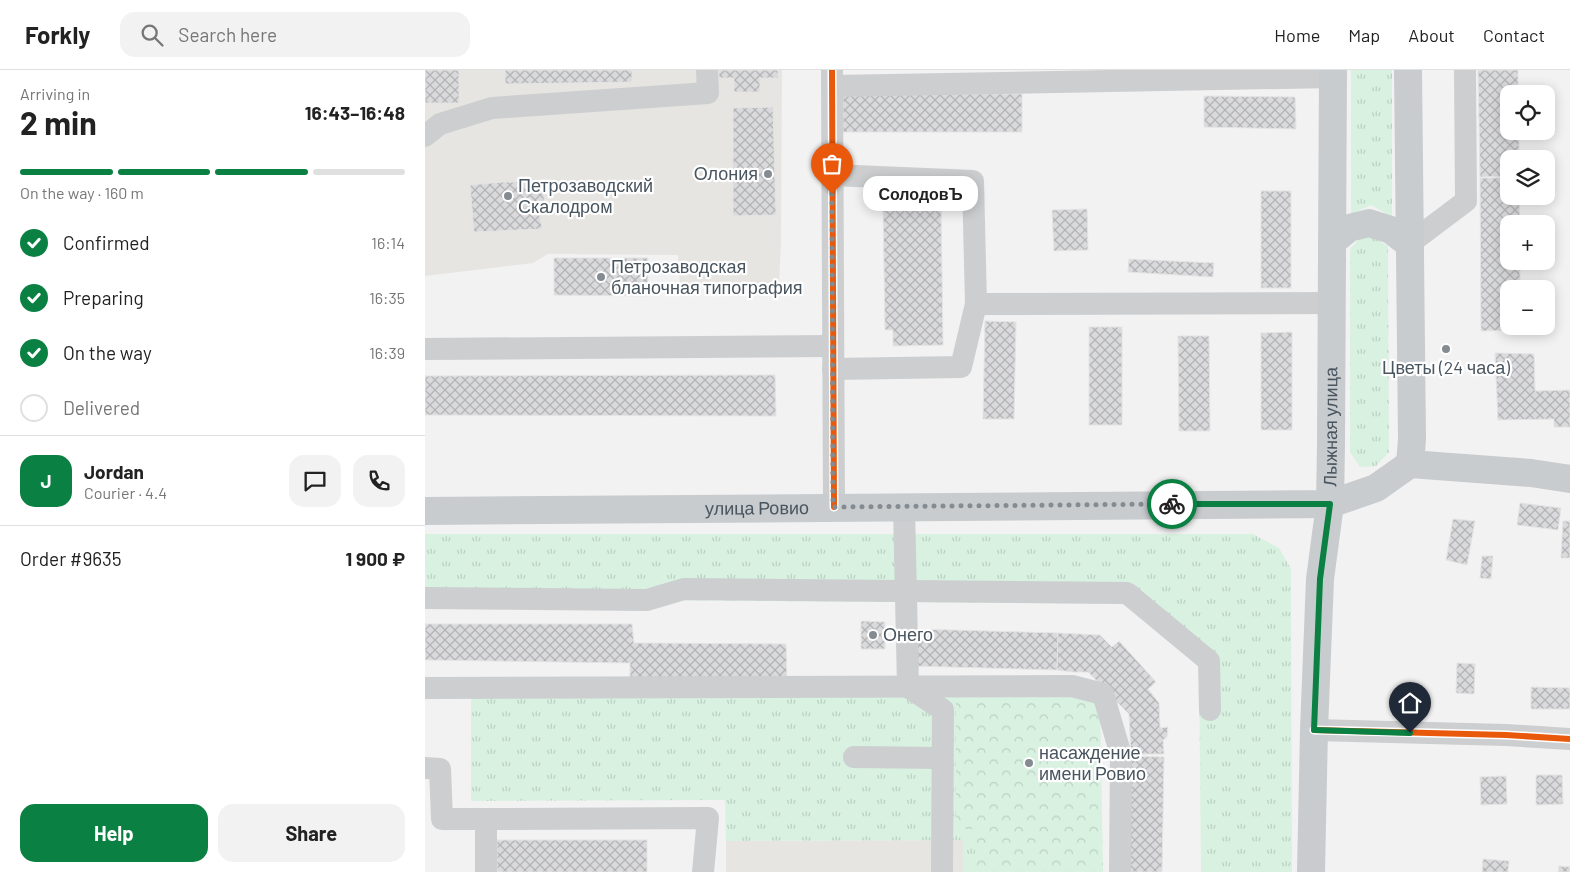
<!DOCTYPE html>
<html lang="en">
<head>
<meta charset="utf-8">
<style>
	:root { --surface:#fff; --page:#f2f2f2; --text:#222; --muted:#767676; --line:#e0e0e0; --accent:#0b8043 }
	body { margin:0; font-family:Barlow,sans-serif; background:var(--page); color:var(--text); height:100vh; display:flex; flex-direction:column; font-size:19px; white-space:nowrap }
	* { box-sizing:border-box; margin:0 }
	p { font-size:16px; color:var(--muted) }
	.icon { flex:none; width:28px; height:28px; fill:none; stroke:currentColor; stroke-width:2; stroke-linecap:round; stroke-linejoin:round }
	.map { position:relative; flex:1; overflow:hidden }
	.side { display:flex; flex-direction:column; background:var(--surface); width:425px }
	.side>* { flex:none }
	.tools { position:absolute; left:1075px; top:15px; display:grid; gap:10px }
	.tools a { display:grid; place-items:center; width:55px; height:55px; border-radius:10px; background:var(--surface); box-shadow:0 2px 12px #0003; font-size:25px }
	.pin { position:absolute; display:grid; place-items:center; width:42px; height:42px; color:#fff; margin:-51px -21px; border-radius:50% 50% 50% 0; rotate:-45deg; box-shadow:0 0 5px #0007 }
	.pin .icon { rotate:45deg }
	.courier { position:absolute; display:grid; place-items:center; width:50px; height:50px; margin:-25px; border:4px solid #0b8043; border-radius:50%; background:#fff; color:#222; box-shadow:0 1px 6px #0007 }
	.bubble { position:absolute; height:35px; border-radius:15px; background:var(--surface); box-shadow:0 2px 12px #0003; font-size:16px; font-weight:700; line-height:35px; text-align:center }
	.overview em { font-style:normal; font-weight:700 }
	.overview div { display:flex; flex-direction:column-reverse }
	.overview { display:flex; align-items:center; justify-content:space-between; height:85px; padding:0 20px }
	h1 { font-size:32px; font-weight:700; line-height:38px }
	.bar { display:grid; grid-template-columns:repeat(4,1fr); gap:8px 5px; align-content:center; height:60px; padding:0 20px }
	.bar i { height:6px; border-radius:4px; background:var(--line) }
	.bar .active { background:var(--accent) }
	.bar p { grid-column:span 4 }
	.line { display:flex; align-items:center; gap:12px; padding:0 20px; border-top:1px solid var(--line) }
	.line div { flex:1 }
	.round { display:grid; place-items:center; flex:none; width:52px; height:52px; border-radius:15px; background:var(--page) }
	ol { padding:0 20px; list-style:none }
	li { display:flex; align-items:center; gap:15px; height:55px }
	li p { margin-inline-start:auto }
	li .icon { padding:5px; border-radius:50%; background:var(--accent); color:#fff; stroke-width:4 }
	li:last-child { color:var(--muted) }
	li i { width:28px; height:28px; border:2px solid var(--line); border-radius:50% }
	.action { display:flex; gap:10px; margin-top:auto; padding:10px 20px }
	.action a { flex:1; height:58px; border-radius:15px; background:var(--accent); color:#fff; font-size:20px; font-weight:700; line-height:58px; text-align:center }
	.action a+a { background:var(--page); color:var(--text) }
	header { display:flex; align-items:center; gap:30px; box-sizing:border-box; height:70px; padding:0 25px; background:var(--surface); border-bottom:1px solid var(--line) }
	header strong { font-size:24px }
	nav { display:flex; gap:28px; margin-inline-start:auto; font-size:18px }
	.search { width:350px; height:45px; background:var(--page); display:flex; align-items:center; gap:12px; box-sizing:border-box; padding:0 18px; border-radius:15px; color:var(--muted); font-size:19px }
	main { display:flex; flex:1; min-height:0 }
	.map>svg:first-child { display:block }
	.commercial { fill:#e6e5e1 }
	.grass { fill:url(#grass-tufts) }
	.forest { fill:url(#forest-crowns) }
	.building { fill:url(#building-cross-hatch); stroke:#e4e4e5 }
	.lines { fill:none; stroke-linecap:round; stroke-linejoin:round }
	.minor { stroke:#ccced0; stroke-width:22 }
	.major { stroke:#c8cccf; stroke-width:28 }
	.cycleway-casing { stroke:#fff; stroke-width:9 }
	.cycleway { stroke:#e8590c; stroke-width:6 }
	.done { stroke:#848c92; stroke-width:5; stroke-dasharray:0 9 }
	.route { stroke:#0b8043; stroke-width:6 }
	.poi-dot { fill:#848c92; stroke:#fff; stroke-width:2 }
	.labels { text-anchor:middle; stroke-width:4.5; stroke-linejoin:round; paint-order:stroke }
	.poi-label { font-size:18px; fill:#49555f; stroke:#fff; text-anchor:start }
	.street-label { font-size:18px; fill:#49555f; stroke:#fff }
</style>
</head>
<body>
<header>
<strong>Forkly</strong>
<div class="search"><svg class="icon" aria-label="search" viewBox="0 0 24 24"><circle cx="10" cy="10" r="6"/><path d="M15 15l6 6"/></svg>Search here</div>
<nav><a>Home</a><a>Map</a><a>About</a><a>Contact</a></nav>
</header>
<main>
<section class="side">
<div class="overview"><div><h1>2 min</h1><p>Arriving in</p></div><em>16:43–16:48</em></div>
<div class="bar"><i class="active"></i><i class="active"></i><i class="active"></i><i></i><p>On the way · 160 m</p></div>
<ol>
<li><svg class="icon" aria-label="check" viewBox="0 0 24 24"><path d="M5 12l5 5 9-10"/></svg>Confirmed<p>16:14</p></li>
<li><svg class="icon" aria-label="check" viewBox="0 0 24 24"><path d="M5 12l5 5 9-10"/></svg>Preparing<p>16:35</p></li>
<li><svg class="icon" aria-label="check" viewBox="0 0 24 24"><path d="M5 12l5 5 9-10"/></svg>On the way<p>16:39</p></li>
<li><i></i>Delivered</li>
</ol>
<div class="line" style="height:90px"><b class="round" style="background:var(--accent);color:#fff">J</b><div><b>Jordan</b><p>Courier · 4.4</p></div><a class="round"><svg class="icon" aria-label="chat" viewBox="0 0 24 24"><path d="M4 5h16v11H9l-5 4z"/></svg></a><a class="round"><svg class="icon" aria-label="phone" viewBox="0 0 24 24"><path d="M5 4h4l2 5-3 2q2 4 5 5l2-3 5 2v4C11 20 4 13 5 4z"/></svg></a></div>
<div class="line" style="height:65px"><div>Order #9635</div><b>1 900 ₽</b></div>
<div class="action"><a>Help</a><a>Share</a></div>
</section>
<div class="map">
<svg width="1145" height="802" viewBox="0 0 1145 802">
	<defs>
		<pattern id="grass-tufts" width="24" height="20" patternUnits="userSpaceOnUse" patternTransform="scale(1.25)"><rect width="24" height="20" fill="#d8f1e1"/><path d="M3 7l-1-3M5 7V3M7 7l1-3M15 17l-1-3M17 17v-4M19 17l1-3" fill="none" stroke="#bbd1c3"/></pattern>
		<pattern id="forest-crowns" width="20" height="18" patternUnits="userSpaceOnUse" patternTransform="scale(1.25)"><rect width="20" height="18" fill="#d8f1e1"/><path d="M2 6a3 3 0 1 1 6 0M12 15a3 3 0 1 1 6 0" fill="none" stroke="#bbd1c3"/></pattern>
		<pattern id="building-cross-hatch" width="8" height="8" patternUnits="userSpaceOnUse" patternTransform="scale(1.25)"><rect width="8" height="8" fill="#dadadc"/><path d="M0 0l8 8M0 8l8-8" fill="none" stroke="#b3b4b6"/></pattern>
	</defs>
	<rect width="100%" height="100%" fill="#f3f2f2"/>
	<g class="commercial">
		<polygon points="0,0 357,0 356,172 354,214 255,215 253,185 123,184 108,193 0,206"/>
		<polygon points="538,770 538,802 301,802 301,771"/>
	</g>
	<g class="grass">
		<polygon points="926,0 967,0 967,147 946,135 926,144"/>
		<polygon points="947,167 963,176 964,382 951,396 935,397 925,382 925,179 935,168"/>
		<polygon points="0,464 828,464 854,478 866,499 867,802 776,802 774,596 699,534 0,528"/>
		<polygon points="638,624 678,802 538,802 538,770 301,771 300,730 46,731 46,625"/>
	</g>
	<polygon class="forest" points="531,624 675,627 678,802 550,802 550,759 531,759"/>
	<g class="building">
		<rect x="0" y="0" width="34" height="33"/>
		<polygon points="80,0 207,0 207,12 80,14"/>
		<polygon points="294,0 353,0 353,8 335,8 335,22 309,22 309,8 294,8"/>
		<polygon points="1053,0 1093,0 1093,24 1084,24 1084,61 1094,61 1094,89 1084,89 1084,106 1055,107"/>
		<rect x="418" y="24" width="179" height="38"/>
		<polygon points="779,26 870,27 871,59 779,57"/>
		<polygon points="348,37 351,145 308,146 308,38"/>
		<polygon points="1055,108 1084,108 1084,126 1094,126 1095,154 1084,154 1084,191 1095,191 1095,219 1084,219 1084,256 1096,256 1096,260 1056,261"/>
		<polygon points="78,112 118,112 120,138 114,140 117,159 49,162 45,115"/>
		<rect x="836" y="121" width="30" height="97"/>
		<polygon points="495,128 495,133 516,133 518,275 468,276 468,260 460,260 458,137 466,136 466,129"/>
		<polygon points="662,139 663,180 629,181 627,140"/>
		<polygon points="129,188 223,188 223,226 129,225"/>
		<polygon points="704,189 789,193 788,207 703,202"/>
		<polygon points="560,251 591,252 589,349 558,349"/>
		<rect x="664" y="257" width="33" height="98"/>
		<polygon points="867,262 867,360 836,360 836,263"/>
		<polygon points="753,266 784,266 785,361 754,361"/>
		<polygon points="1070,283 1109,284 1110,321 1145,320 1145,357 1129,357 1129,349 1073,350"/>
		<polygon points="350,305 351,346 0,345 0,306"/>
		<polygon points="1095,433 1136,438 1133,460 1092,455"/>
		<polygon points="1028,449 1050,451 1042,495 1021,490"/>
		<polygon points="1138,451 1145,451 1145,488 1136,488"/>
		<polygon points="1057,486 1068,486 1066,509 1055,508"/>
		<polygon points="436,551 460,552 460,579 436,579"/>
		<polygon points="0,554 207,554 209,573 361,574 362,613 205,611 205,593 0,590"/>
		<polygon points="491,559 633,563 632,600 490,596"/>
		<polygon points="633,563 675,565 687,577 694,571 731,612 723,619 734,633 735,658 743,657 742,667 738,670 739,684 706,684 704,644 663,602 649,602 632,600"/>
		<polygon points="1032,593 1050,594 1049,624 1031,623"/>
		<polygon points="1106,617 1145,618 1145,639 1106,639"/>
		<polygon points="702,686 739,687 737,802 700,802"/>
		<polygon points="1111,705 1137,705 1138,734 1111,735"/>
		<polygon points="1081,706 1082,734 1056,735 1055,707"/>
		<rect x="72" y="770" width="150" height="32"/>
		<polygon points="1058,789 1084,791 1083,802 1057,802"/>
		<polygon points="1134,796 1145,797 1145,802 1133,802"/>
	</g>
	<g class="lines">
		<g class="minor">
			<polyline points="407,0 409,437"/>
			<polyline points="407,16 908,7 904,0"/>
			<polyline points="0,66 15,54 67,38 283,23 282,0"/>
			<polyline points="407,105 548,111 551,234 536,297 408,299"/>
			<polyline points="984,174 1041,131 1040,0"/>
			<polyline points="551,234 907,233"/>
			<polyline points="0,279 408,276"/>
			<polyline points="479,437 483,617 518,640 517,802"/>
			<polyline points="0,528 222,530 259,519 702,523 784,591 785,640"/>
			<polyline points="0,618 647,616 678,624 696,685 695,802"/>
			<polyline points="889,660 1081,665 1145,669"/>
			<polyline points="429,687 517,688"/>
			<polyline points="0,698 15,699 17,749 61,749"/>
			<polyline points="61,802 61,749 283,748 278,802"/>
		</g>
		<g class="major">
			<polyline points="983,0 987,369 985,394"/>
			<polyline points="907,172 924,158 944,153 966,160 984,174"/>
			<polyline points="985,394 1106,403 1145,409"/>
			<path id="s1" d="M0,441L905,434L951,418L985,394"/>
			<path id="s2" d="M886,802L889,660L895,509L905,434L906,374L908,0"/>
		</g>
		<defs>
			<g id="cycleway">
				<polyline points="407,0 409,437"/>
				<polyline points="889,660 1081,665 1145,669"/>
			</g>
		</defs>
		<use href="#cycleway" class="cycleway-casing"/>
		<use href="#cycleway" class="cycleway"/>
	</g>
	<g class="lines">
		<polyline class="done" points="407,124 408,437 747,434"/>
		<polyline class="route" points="747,434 905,434 895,509 889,660 985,663"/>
	</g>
	<g class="poi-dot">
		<circle cx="343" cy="104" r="5"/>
		<circle cx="83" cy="126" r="5"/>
		<circle cx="176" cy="207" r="5"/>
		<circle cx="1021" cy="279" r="5"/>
		<circle cx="448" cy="565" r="5"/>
		<circle cx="604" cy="693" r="5"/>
	</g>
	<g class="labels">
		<g class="poi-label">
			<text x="333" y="110" text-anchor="end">Олония</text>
			<text x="93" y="122">Петрозаводский<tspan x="93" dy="21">Скалодром</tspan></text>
			<text x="186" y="203">Петрозаводская<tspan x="186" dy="21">бланочная типография</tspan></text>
			<text x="1021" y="304" text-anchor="middle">Цветы (24 часа)</text>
			<text x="458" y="571">Онего</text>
			<text x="614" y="689">насаждение<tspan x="614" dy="21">имени Ровио</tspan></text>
		</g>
		<g class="street-label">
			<text dy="6" stroke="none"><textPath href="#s2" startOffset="446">Лыжная улица</textPath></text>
			<text dy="6" stroke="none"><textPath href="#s1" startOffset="332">улица Ровио</textPath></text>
		</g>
	</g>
</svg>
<div class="tools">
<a><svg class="icon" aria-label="locate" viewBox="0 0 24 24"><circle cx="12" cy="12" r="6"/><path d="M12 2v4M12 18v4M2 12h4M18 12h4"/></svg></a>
<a><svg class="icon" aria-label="layers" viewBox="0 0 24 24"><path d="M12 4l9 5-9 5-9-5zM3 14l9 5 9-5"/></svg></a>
<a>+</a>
<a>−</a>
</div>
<div class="pin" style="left:407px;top:124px;background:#ea580c"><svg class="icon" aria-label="bag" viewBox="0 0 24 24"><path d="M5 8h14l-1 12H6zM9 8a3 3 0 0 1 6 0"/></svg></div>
<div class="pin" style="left:985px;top:663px;background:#1f2937"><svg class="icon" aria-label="home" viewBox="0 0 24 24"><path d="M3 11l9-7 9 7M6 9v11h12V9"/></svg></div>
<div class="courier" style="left:747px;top:434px"><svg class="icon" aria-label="bike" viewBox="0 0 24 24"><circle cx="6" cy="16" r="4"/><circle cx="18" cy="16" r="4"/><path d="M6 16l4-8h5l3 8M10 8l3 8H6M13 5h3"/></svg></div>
<div class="bubble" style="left:438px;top:106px;width:115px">СолодовЪ</div>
</div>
</main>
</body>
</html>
